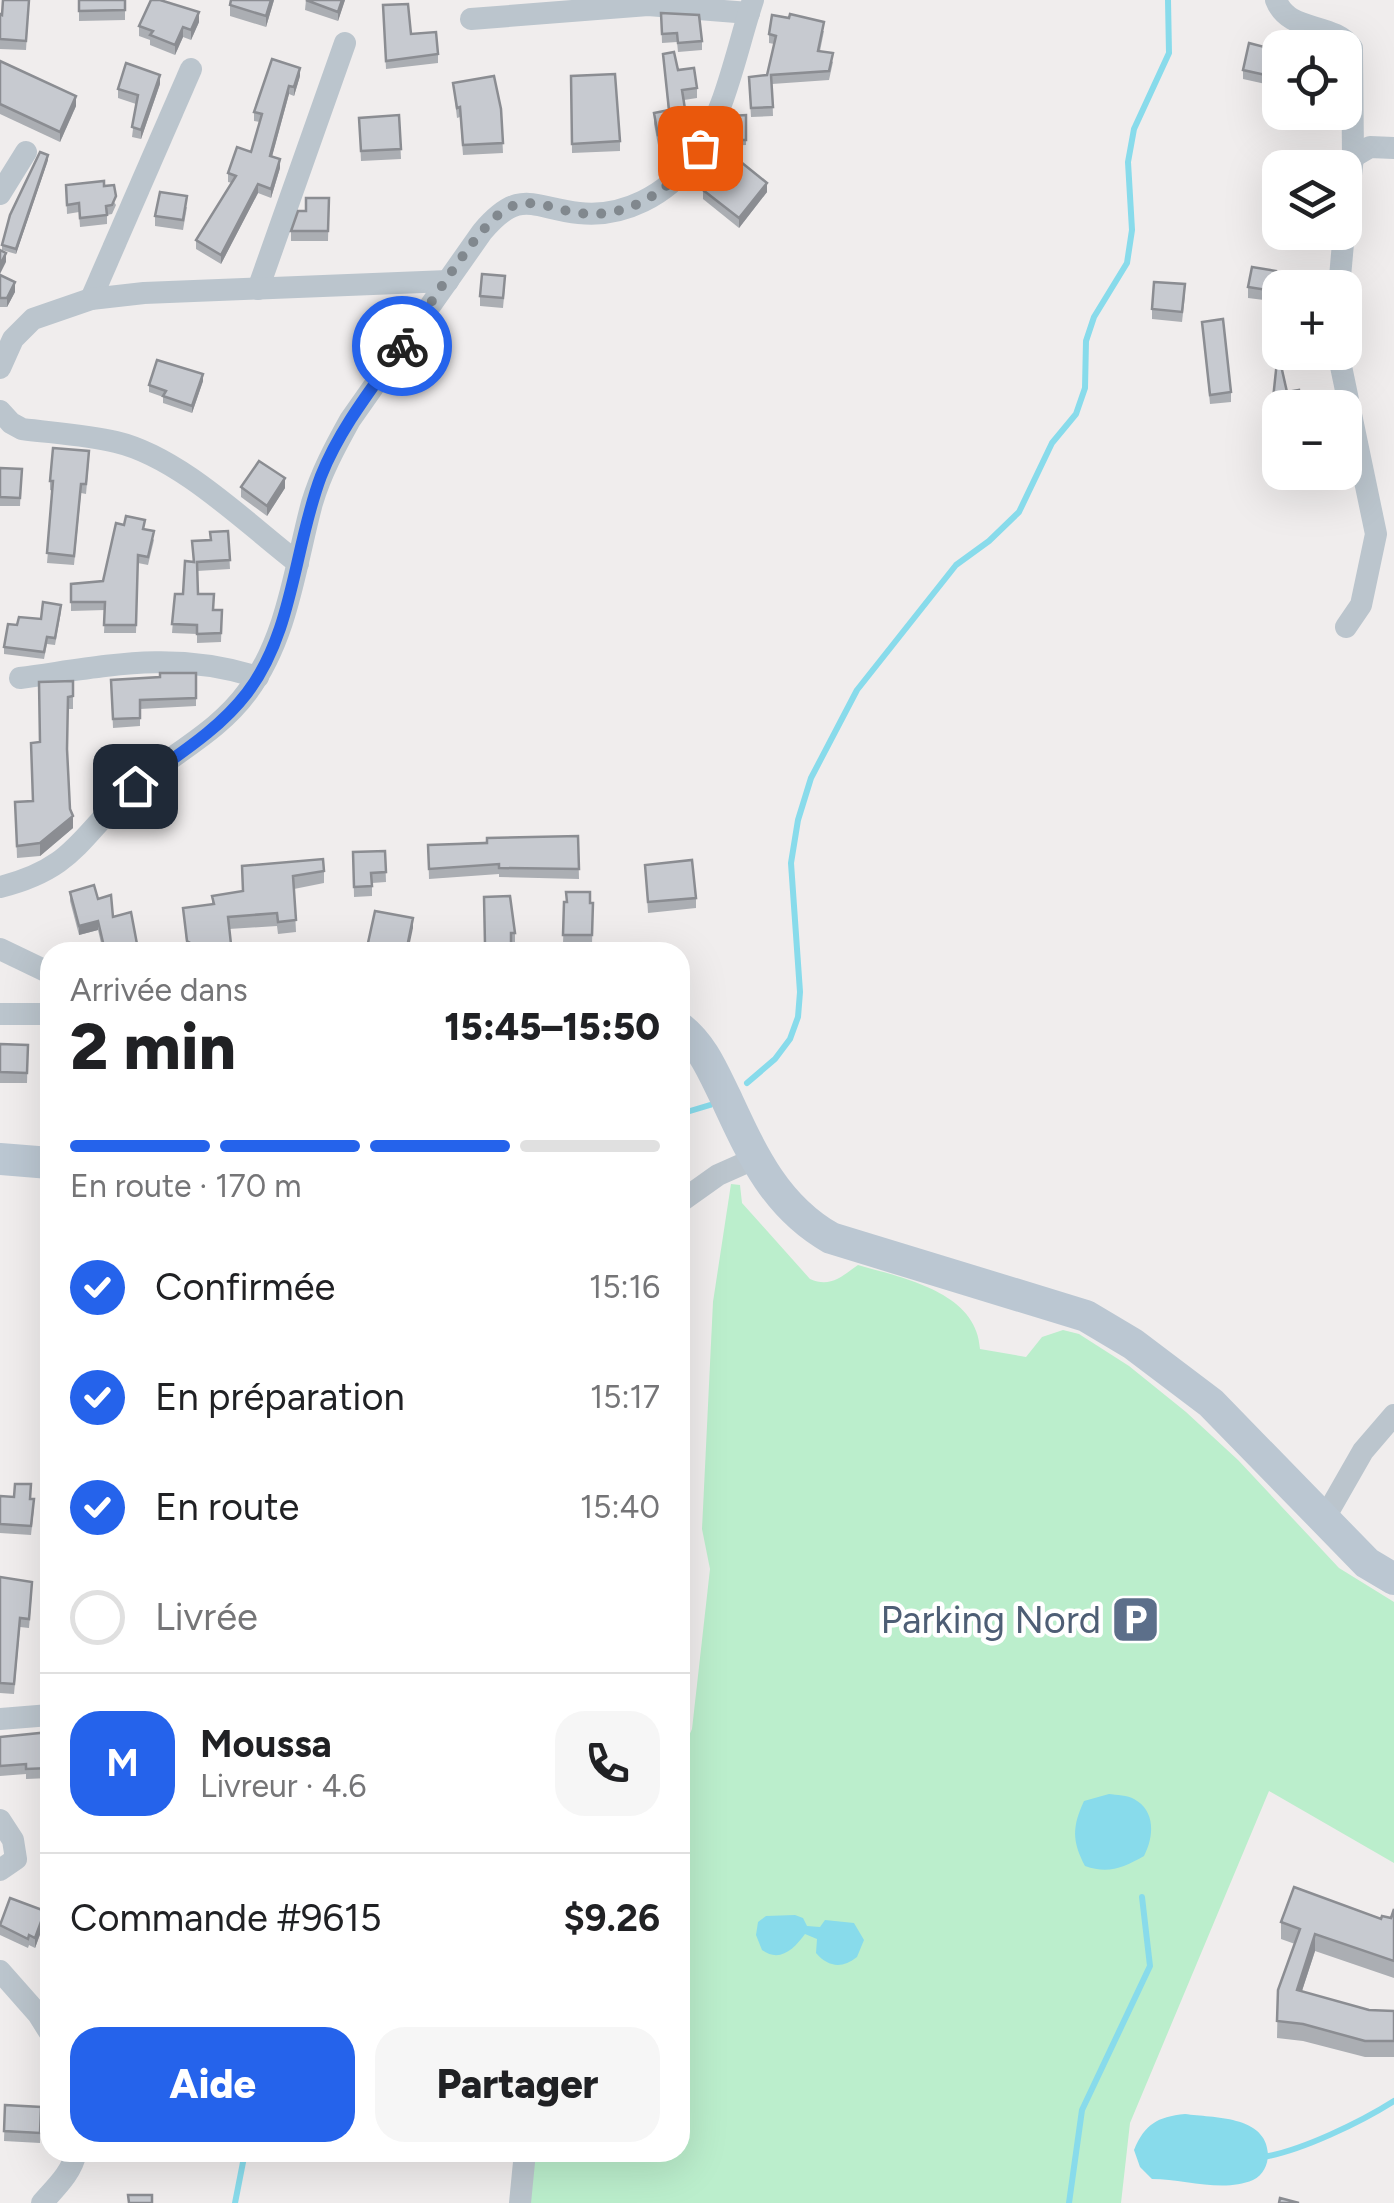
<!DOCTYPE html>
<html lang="fr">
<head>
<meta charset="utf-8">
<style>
	:root { --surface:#fff; --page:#f6f6f6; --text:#202124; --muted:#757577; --line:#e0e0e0; --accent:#2563eb }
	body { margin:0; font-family:Figtree,sans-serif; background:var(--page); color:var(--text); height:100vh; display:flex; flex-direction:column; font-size:38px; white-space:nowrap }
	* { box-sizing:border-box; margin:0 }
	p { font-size:32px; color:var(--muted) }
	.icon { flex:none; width:55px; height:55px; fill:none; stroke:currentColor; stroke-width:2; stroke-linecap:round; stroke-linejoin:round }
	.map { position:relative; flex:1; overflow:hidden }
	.sheet { position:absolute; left:40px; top:942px; width:650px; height:1220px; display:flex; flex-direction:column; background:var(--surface); border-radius:30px; box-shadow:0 10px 40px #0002 }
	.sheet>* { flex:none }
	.buttons { position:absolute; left:1262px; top:30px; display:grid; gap:20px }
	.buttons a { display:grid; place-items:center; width:100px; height:100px; border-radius:20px; background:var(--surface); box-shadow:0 10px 40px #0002; font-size:50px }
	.pin { position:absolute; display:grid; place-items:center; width:85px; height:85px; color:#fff; margin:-42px; border-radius:20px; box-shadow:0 5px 15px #0006 }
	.courier { position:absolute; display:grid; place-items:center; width:100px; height:100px; margin:-50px; border:8px solid #2563eb; border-radius:50%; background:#fff; color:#222; box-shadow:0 2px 12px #0007 }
	.headline em { font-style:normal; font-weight:800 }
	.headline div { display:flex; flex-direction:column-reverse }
	.headline { display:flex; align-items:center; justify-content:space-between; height:170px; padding:0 30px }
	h1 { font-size:65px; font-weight:800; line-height:75px }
	.bar { display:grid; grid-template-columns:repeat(4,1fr); gap:15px 10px; align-content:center; height:120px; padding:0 30px }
	.bar i { height:12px; border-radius:8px; background:var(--line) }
	.bar .selected { background:var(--accent) }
	.bar p { grid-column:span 4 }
	.line { display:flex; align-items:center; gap:25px; padding:0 30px; border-top:2px solid var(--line) }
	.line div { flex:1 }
	.round { display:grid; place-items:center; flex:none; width:105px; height:105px; border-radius:30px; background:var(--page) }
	ol { padding:0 30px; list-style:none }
	li { display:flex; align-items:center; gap:30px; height:110px }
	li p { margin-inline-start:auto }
	li .icon { padding:10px; border-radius:50%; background:var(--accent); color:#fff; stroke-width:4 }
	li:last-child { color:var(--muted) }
	li i { width:55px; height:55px; border:5px solid var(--line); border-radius:50% }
	.action { display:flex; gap:20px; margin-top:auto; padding:20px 30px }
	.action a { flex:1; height:115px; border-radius:30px; background:var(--accent); color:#fff; font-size:40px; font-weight:800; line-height:115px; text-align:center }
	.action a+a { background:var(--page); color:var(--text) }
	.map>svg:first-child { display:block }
	.green { fill:#bec }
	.water { fill:#88dbeb }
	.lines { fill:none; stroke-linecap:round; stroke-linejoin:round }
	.stream { stroke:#88dbeb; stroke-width:6 }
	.minor { stroke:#bbc5cd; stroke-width:22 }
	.secondary { stroke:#bbc7d2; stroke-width:32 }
	.wall { fill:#abaeb3 }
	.shaded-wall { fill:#8b8d92 }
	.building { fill:#c7cad0; stroke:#8b8d92; stroke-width:2.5 }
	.done { stroke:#81888e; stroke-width:10; stroke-dasharray:0 18 }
	.route { stroke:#2563eb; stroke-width:12 }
	.labels { text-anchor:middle; stroke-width:9; stroke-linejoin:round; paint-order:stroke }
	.service-label { font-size:38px; fill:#4e5e75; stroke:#fff; text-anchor:end }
</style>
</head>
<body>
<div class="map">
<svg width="1394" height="2203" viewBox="0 0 1394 2203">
	<rect width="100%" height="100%" fill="#f0eded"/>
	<path class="green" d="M731,1184L740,1185L742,1203L810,1279C830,1288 841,1277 858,1265C903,1278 977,1292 980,1349L1026,1357L1042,1337L1063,1330L1079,1334L1129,1366L1186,1412L1238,1460L1339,1568L1394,1602V1863L1269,1791L1130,2123L1121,2203H527L534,2153L680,2152V1756L692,1729L710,1569L702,1529L713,1302Z"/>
	<g class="water">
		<path d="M1109,1794C1116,1795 1128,1795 1134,1799C1156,1811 1154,1837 1144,1856C1123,1868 1108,1874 1085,1866C1072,1841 1072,1827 1084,1801Z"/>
		<path d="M795,1915L803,1918L807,1926L820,1927L825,1920L854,1923L864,1940L857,1957C842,1969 828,1967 816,1953L817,1939L805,1934C794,1949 780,1963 762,1950L756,1935L758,1922L766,1916Z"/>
		<path d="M1185,2114C1213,2118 1266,2115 1268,2154C1268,2165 1263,2175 1253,2180C1223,2193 1184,2179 1152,2179L1140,2167L1134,2150C1145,2124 1157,2117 1185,2114Z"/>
	</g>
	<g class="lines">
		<g class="stream">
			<polyline points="747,1083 775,1059 790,1039 798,1017 800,992 791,863 798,820 811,778 857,690 956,565 989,541 1019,512 1052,443 1076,414 1085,388 1086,341 1094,317 1127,263 1132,230 1128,162 1134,129 1169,53 1168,0"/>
			<polyline points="680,1114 710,1105"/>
			<path d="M1263,2157C1301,2151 1361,2122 1394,2101"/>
			<polyline points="235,2203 245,2152"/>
			<polyline points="1069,2203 1082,2110 1150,1966 1142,1897"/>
		</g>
		<g class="minor">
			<path d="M1276,0C1289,34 1333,21 1352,48L1353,157L1345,228"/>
			<polyline points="471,19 648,5 749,13"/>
			<polyline points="1353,157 1370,147 1394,148"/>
			<polyline points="0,194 26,152"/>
			<polyline points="1339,288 1344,232"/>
			<polyline points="258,289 345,43"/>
			<polyline points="91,299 191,69"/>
			<polyline points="1338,352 1376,534 1361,605 1346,627"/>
			<polyline points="0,368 13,339 33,319 91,299 144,293 448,281"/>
			<path d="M0,411L11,423L22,429C53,433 86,435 116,442C180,457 246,523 298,563"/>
			<path d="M20,678C108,666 171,650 258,677"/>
			<path d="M0,887C76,868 80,835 132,789C170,754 217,734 248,691C288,636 295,566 312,503C321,473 335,447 350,420L482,232C520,187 532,208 579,213C623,218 667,195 693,159C725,115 736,51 753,0"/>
			<polyline points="0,949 50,973"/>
			<polyline points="0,1014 50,1014"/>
			<polyline points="680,1202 718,1175 754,1159"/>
			<polyline points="1323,1521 1363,1451 1394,1415"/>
			<polyline points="0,1719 50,1715"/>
			<polyline points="0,1820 13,1840 16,1859 0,1870"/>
			<polyline points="0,1971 38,2014 50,2033"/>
			<path d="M42,2203C55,2188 72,2173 76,2152"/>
			<polyline points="520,2203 525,2152"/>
		</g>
		<g class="secondary">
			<path d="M680,1028C703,1046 713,1072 726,1098C752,1154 775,1206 831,1238L1086,1316L1133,1344L1211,1403L1367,1563L1394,1579"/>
			<polyline points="0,1159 50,1163"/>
		</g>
	</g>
	<g class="wall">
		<polygon points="29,0 26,50 0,49 0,14"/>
		<polygon points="79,0 125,0 125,20 79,21"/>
		<polygon points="274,0 266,27 230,16 230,5"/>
		<polygon points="306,0 345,0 338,21 305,10"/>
		<polygon points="383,5 411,34 438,54 438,63 386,69"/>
		<polygon points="661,13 702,41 702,50 678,52 677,42 662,43"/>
		<polygon points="199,22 191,40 183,37 175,55 150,45 150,40 139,36 139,26"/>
		<polygon points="824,31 820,51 833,62 829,80 772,84 773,116 751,117 749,86 767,75 774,44 769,43 769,34"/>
		<polygon points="663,54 697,88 697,98 684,100 688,138 658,145 654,124 654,113 668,110"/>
		<polygon points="1276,59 1270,85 1243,79 1243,70"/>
		<polygon points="0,61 76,106 60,142 0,114"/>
		<polygon points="300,76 294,96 289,94 272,156 280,168 271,198 258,193 221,264 196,249 196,240 232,183 228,182 228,173 251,152 260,122 254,121 254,112"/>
		<polygon points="571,76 620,141 620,151 572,153"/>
		<polygon points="453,83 501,109 503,153 463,155 460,117 457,118"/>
		<polygon points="160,84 141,139 132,137 136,104 118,98 118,89"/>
		<polygon points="399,115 401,159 361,161 359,118"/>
		<polygon points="746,115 746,145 727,146 727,140"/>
		<polygon points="48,160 16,254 2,250 2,245"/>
		<polygon points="66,185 104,186 116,205 112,214 107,215 107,224 80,227 79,212 67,214"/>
		<polygon points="703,190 767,192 739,228 703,199"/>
		<polygon points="329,198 328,241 291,241 291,231 306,211"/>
		<polygon points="187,207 183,230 155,226 155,216"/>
		<polygon points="0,275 15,292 7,307 0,307"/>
		<polygon points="1276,282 1273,301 1248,298 1248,287"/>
		<polygon points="505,286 503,308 480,306 480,296"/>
		<polygon points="1185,295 1182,322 1152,319 1152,309"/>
		<polygon points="1202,322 1231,392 1231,402 1210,404"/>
		<polygon points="203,381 192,413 163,403 163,397 149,392 149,385"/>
		<polygon points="1280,408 1280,434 1270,436 1270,427"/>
		<polygon points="89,460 86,494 81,493 74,565 47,563 53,491 50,490 50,481"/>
		<polygon points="0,468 22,469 20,506 0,506"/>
		<polygon points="241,487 285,488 267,516 241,497"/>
		<polygon points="124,525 145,529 154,540 148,565 138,563 136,633 104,633 105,610 71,611 71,584 103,581"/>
		<polygon points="228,531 230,569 197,571 198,594 213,610 222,610 221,642 197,643 197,634 172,633 175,594 183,594 193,562 192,541 211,540"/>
		<polygon points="61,612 55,645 47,644 44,659 4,654 4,647 17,625"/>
		<polygon points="196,673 196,706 140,709 140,726 113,728 111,680 160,677"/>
		<polygon points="73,681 73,709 68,709 67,752 70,809 73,828 40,856 17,858 15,802 33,801"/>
		<polygon points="578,836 579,879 499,877 499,874 429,879 428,845"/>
		<polygon points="385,851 386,882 372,883 372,896 354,897 353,852"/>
		<polygon points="645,865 696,898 696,908 648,913"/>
		<polygon points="242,866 324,871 324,883 294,889 296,932 278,934 277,926 229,929 231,952 187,952 183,908 212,904 212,896 243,891"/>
		<polygon points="70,892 98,899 137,952 103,952 98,930 79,935 70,901"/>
		<polygon points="484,897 515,933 515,942 511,942 511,952 485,952"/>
		<polygon points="564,902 593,903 592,945 563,945"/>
		<polygon points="0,1044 28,1045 27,1083 0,1083"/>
		<polygon points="0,1496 31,1499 34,1508 31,1535 0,1533"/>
		<polygon points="0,1577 32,1592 29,1628 20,1627 14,1694 0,1693"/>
		<polygon points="50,1732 50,1778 26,1779 26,1774 0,1776 0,1737"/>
		<polygon points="1394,1909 1394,1978 1315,1951 1302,1991 1369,2010 1394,2011 1394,2057 1365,2057 1303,2041 1277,2038 1278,1990 1295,1944 1281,1939 1281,1922 1391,1918"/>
		<polygon points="45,1921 35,1948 29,1945 28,1948 0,1935 0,1924"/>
		<polygon points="5,2105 41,2107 40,2143 4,2141"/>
	</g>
	<g class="shaded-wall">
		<polygon points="271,0 274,0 266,27 266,16"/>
		<polygon points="342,0 345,0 338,21 338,12"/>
		<polygon points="199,12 199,22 191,40 191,30"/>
		<polygon points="183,27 183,37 175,55 175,45"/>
		<polygon points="1276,50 1276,59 1270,85 1270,76"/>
		<polygon points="300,68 300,76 294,96 294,87"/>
		<polygon points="160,75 160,84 141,139 141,130"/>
		<polygon points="289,86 289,94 270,164 270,156"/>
		<polygon points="76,96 76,106 60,142 60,132"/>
		<polygon points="688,128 688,138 658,145 658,135"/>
		<polygon points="48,155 48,160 16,254 16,249"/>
		<polygon points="280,159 280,168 271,198 271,189"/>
		<polygon points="767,183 767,192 739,228 739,218"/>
		<polygon points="258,184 258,193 221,264 221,255"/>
		<polygon points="6,253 6,262 0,274 0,265"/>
		<polygon points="15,282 15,292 7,307 7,298"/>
		<polygon points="203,374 203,381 192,413 192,406"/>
		<polygon points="285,478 285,488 267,516 267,506"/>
		<polygon points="73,816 73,828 40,856 40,843"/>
		<polygon points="413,918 413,928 408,952 406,952"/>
		<polygon points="98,921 98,930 79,935 79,926"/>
		<polygon points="137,944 137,952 105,952 105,951"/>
		<polygon points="45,1911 45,1921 35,1948 35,1938"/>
		<polygon points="1315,1934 1315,1951 1297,2006 1297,1990"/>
	</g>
	<g class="building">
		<polygon points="3,0 29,0 26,41 0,39 0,14 2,15"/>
		<polygon points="79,0 125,0 125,10 79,11"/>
		<polygon points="151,0 160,0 199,12 191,30 183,27 175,45 150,35 153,31 139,26"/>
		<polygon points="231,0 271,0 266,16 230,5"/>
		<polygon points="306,0 342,0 338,12"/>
		<polygon points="408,4 411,34 436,32 438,54 386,61 383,5"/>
		<polygon points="661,13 699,15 702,41 678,43 677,33 662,34"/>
		<polygon points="790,14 824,22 818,51 833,53 829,71 771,75 773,107 751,108 749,77 767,75 776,36 769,34 772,15 789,18"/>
		<polygon points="1249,43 1276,50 1270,76 1243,70"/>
		<polygon points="674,52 678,70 694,68 697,88 682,90 688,128 658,135 654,113 669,110 663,54"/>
		<polygon points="272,59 300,68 294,87 289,86 270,156 280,159 271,189 258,184 221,255 196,240 236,176 228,173 237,147 251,152 262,114 254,112"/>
		<polygon points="0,61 76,96 60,132 0,104"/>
		<polygon points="126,63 160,75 141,130 132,127 138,95 118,89"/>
		<polygon points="615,74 620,141 572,144 571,76"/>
		<polygon points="494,76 501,109 503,143 463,145 460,107 457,108 453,83"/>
		<polygon points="399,115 401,149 361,151 359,118"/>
		<polygon points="746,115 746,140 727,140 730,116"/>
		<polygon points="40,152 48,155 16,249 2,245 10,215"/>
		<polygon points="731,154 767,183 739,218 703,190"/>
		<polygon points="104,181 104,186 114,185 116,196 112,205 106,206 107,215 80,218 79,203 67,205 66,185"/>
		<polygon points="160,192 187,196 183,220 155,216"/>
		<polygon points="306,198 329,198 328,231 291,231 298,211 306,211"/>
		<polygon points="0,250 6,253 0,265"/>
		<polygon points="1252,267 1276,271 1273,291 1248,287"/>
		<polygon points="482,274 505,276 503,298 480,296"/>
		<polygon points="0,275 15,282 7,298 0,298"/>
		<polygon points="1154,282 1185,284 1182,312 1152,309"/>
		<polygon points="1223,319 1231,392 1210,395 1202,322"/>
		<polygon points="157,360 203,374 192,406 163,396 166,391 149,385"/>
		<polygon points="1277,361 1280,361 1287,392 1299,390 1302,408 1280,408 1280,425 1270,427"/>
		<polygon points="53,448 89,451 86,484 81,484 74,556 47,553 53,481 50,481"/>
		<polygon points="259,461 285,478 267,506 241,487"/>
		<polygon points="0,468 22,469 20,498 0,497"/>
		<polygon points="126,516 145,520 143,529 154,531 148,557 138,555 136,625 104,625 105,602 71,602 71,584 103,581 116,523 124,525"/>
		<polygon points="228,531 230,560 197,562 198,594 214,594 213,610 222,610 221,633 197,634 197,625 172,624 175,594 183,594 185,561 194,562 192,541 211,540 210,532"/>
		<polygon points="43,602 61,605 55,638 47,637 44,652 4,647 8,624 17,625 19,617 41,619"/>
		<polygon points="160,673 196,673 196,698 140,700 140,718 113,719 111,680 160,677"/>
		<polygon points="73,681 73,696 68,697 67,749 70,809 73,816 40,843 17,846 15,802 33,801 31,743 40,742 39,682"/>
		<polygon points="578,836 579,869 499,868 499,864 429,869 428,845 487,843 487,838"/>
		<polygon points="385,851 386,872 371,873 372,886 354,887 353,852"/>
		<polygon points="323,859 324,871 293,876 296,920 278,922 277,913 228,917 231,944 227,945 228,952 205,952 187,941 183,908 214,904 212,896 243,891 242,866"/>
		<polygon points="692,860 696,898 648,902 645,865"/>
		<polygon points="94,885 98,899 111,895 113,917 131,912 137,944 105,951 98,921 79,926 70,892"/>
		<polygon points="566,892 590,892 590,903 593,903 592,935 563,935 564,902 567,902"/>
		<polygon points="510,896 515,933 511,933 511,944 485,944 484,897"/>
		<polygon points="375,911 413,918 406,952 366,952"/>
		<polygon points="0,1044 28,1045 27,1073 0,1072"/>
		<polygon points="680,1424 683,1424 680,1459"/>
		<polygon points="15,1484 31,1484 30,1499 34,1499 31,1526 0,1524 0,1496 14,1497"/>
		<polygon points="0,1577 32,1582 29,1619 20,1618 14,1684 0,1683"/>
		<polygon points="50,1732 50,1768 26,1769 26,1764 0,1766 0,1737"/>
		<polygon points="1294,1887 1381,1919 1382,1916 1391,1918 1394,1909 1394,1961 1315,1934 1297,1990 1369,2010 1394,2011 1394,2041 1365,2041 1303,2024 1277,2021 1278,1990 1300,1929 1281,1922"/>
		<polygon points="10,1898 45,1911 35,1938 29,1935 28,1939 0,1925"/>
		<polygon points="5,2105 41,2107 40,2133 4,2131"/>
		<polygon points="128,2195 152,2195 152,2203 129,2203"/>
		<polygon points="1280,2198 1299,2203 1279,2203"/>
	</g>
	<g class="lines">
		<path class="done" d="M402,346C424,316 480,219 510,207C534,197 555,210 578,213C629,220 673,189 700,148"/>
		<path class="route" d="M135,786C174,757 217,732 247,693C294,631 294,547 321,476C340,428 373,387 402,346"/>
	</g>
	<defs>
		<symbol id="parking-square" viewBox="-11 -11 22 22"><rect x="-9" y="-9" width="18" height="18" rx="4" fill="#5c6f8a" stroke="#fff"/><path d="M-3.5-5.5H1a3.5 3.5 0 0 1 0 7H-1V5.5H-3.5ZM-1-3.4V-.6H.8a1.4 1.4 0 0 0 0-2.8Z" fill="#fff"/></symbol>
	</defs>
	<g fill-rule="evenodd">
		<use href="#parking-square" x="1108" y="1592" width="55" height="55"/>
	</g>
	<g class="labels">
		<g class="service-label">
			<text x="1101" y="1633">Parking Nord</text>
		</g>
	</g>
</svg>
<div class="buttons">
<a><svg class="icon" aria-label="locate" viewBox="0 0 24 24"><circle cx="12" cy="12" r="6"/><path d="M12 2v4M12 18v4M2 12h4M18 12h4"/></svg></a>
<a><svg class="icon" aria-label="layers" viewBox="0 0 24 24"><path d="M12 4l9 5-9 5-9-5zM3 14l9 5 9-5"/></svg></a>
<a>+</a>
<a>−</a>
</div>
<div class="pin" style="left:700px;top:148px;background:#ea580c"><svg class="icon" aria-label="bag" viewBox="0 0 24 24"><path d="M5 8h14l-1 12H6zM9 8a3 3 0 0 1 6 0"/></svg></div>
<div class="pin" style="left:135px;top:786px;background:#1f2937"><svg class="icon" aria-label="home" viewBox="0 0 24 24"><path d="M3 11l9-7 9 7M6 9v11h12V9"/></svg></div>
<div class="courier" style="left:402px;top:346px"><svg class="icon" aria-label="bike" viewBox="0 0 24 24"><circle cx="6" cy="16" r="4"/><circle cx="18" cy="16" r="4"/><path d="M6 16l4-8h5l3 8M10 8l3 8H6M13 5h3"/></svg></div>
<section class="sheet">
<div class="headline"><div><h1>2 min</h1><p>Arrivée dans</p></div><em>15:45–15:50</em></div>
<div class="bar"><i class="selected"></i><i class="selected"></i><i class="selected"></i><i></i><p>En route · 170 m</p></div>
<ol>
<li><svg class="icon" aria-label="check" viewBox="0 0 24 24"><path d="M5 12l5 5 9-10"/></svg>Confirmée<p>15:16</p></li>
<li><svg class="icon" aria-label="check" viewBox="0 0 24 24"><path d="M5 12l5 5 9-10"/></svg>En préparation<p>15:17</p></li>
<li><svg class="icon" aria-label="check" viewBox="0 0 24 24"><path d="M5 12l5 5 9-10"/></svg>En route<p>15:40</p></li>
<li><i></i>Livrée</li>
</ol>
<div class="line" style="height:180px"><b class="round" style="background:var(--accent);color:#fff">M</b><div><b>Moussa</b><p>Livreur · 4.6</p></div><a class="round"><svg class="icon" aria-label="phone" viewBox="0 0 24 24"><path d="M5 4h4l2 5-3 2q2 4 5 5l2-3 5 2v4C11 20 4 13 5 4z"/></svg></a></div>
<div class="line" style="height:130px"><div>Commande #9615</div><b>$9.26</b></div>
<div class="action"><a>Aide</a><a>Partager</a></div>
</section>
</div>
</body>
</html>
